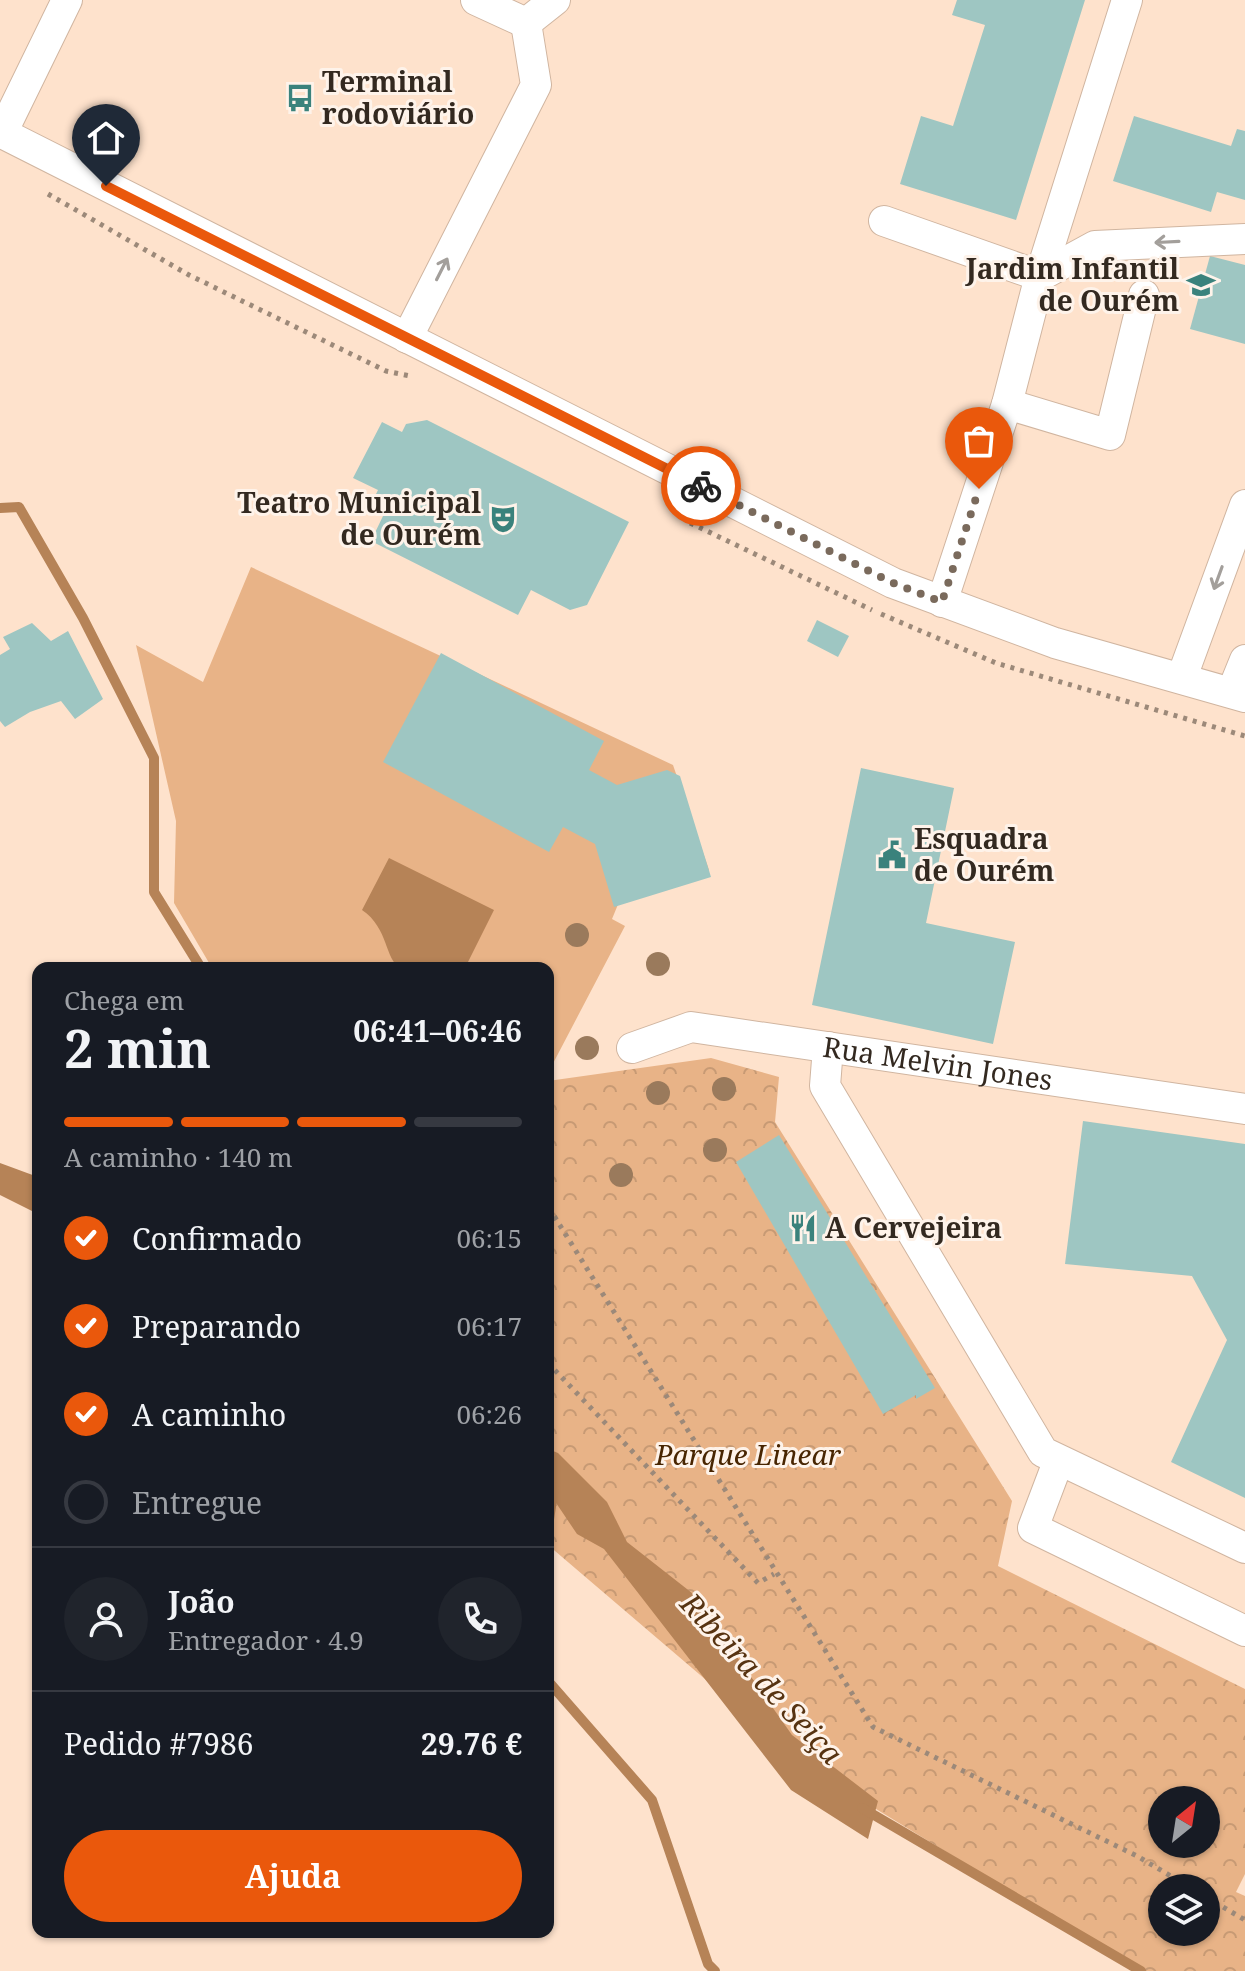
<!DOCTYPE html>
<html lang="pt">
<head>
<meta charset="utf-8">
<style>
	:root { --surface:#171b24; --page:#20242c; --text:#f1f3f6; --muted:#9ea1a6; --line:#363941; --accent:#ea580c }
	body { margin:0; font-family:"Noto Serif",serif; background:var(--page); color:var(--text); height:100vh; display:flex; flex-direction:column; font-size:30px; white-space:nowrap }
	* { box-sizing:border-box; margin:0 }
	p { font-size:26px; color:var(--muted) }
	.icon { flex:none; width:44px; height:44px; fill:none; stroke:currentColor; stroke-width:2; stroke-linecap:round; stroke-linejoin:round }
	.map { position:relative; flex:1; overflow:hidden }
	.drawer { position:absolute; left:32px; top:962px; width:522px; height:976px; display:flex; flex-direction:column; background:var(--surface); border-radius:16px; box-shadow:0 2px 6px #0004 }
	.drawer>* { flex:none }
	.needle { width:52px; rotate:30deg }
	.buttons { position:absolute; left:1148px; top:1786px; display:grid; gap:16px }
	.buttons a { display:grid; place-items:center; width:72px; height:72px; border-radius:50%; background:var(--surface); box-shadow:0 2px 6px #0004; font-size:40px }
	.pin { position:absolute; display:grid; place-items:center; width:68px; height:68px; color:#fff; margin:-82px -34px; border-radius:50% 50% 50% 0; rotate:-45deg; box-shadow:0 0 8px #0007 }
	.pin .icon { rotate:45deg }
	.courier { position:absolute; display:grid; place-items:center; width:80px; height:80px; margin:-40px; border:6px solid #ea580c; border-radius:50%; background:#fff; color:#222; box-shadow:0 2px 10px #0007 }
	.summary em { font-style:normal; font-weight:700 }
	.summary div { display:flex; flex-direction:column-reverse }
	.summary { display:flex; align-items:center; justify-content:space-between; height:136px; padding:0 32px }
	h1 { font-size:52px; font-weight:700; line-height:60px }
	.bar { display:grid; grid-template-columns:repeat(4,1fr); gap:12px 8px; align-content:center; height:96px; padding:0 32px }
	.bar i { height:10px; border-radius:6px; background:var(--line) }
	.bar .selected { background:var(--accent) }
	.bar p { grid-column:span 4 }
	.line { display:flex; align-items:center; gap:20px; padding:0 32px; border-top:2px solid var(--line) }
	.line div { flex:1 }
	.round { display:grid; place-items:center; flex:none; width:84px; height:84px; border-radius:42px; background:var(--page) }
	ol { padding:0 32px; list-style:none }
	li { display:flex; align-items:center; gap:24px; height:88px }
	li p { margin-inline-start:auto }
	li .icon { padding:8px; border-radius:50%; background:var(--accent); color:#fff; stroke-width:4 }
	li:last-child { color:var(--muted) }
	li i { width:44px; height:44px; border:4px solid var(--line); border-radius:50% }
	.primary-button { display:flex; gap:16px; margin-top:auto; padding:16px 32px }
	.primary-button a { flex:1; height:92px; border-radius:48px; background:var(--accent); color:#fff; font-size:32px; font-weight:700; line-height:92px; text-align:center }
	.map>svg:first-child { display:block }
	.park { fill:url(#park-crowns); fill-rule:evenodd }
	.pitch { fill:#e8b387 }
	.water { fill:#b68357 }
	.lines { fill:none; stroke-linecap:round; stroke-linejoin:round }
	.stream { stroke:#b68357; stroke-width:10 }
	.building { fill:#9ec6c2 }
	.minor-casing { stroke:#d0b5a0; stroke-width:32 }
	.path { stroke:#9c8979; stroke-width:5; stroke-dasharray:4 6; stroke-linecap:butt }
	.minor { stroke:#fff; stroke-width:30 }
	.tree { fill:#9a7a5c }
	.oneway { stroke:#a39f9b }
	.done { stroke:#7a6a5c; stroke-width:8; stroke-dasharray:0 14.4 }
	.route { stroke:#ea580c; stroke-width:10 }
	.labels { text-anchor:middle; stroke-width:6; stroke-linejoin:round; paint-order:stroke }
	.poi-label { font-size:28px; font-weight:bold; fill:#332920; stroke:#fef3ea; text-anchor:start }
	.street-label { font-size:28px; fill:#332920; stroke:#fef3ea }
	.park-label { font-size:28px; font-style:italic; fill:#482501; stroke:#fef3ea }
	.water-label { font-size:30px; font-style:italic; fill:#573311; stroke:#fef3ea }
</style>
</head>
<body>
<div class="map">
<svg width="1245" height="1971" viewBox="0 0 1245 1971">
	<defs>
		<pattern id="park-crowns" width="20" height="18" patternUnits="userSpaceOnUse" patternTransform="scale(2)"><rect width="20" height="18" fill="#e8b387"/><path d="M2 6a3 3 0 1 1 6 0M12 15a3 3 0 1 1 6 0" fill="none" stroke="#c79a74"/></pattern>
	</defs>
	<rect width="100%" height="100%" fill="#fee2cc"/>
	<path class="park" d="M711,1058L779,1077L775,1122L1012,1501L998,1566L1245,1689V1874L1236,1892L1245,1896V1971H1141L809,1768L548,1545V1081ZM1162,1800H1206V1844H1162ZM1162,1888H1206V1932H1162Z"/>
	<polygon class="pitch" points="251,567 673,765 709,870 619,902 612,919 625,926 548,1073 548,968 212,968 174,903 176,821 136,645 203,682"/>
	<g class="water">
		<path d="M389,858L494,910L465,968C447,968 416,974 400,967C385,961 389,928 362,910Z"/>
		<polygon points="0,1163 38,1177 38,1214 0,1195"/>
		<polygon points="548,1449 558,1453 607,1502 627,1542 692,1593 792,1735 878,1801 868,1839 791,1790 604,1549 577,1534 548,1491"/>
	</g>
	<g class="lines">
		<g class="stream">
			<polyline points="0,508 19,507 83,618 154,758 154,892 201,968"/>
			<polyline points="548,1526 554,1487"/>
			<polyline points="548,1681 652,1800 708,1964 715,1971"/>
			<polyline points="862,1808 1141,1971"/>
		</g>
	</g>
	<g class="building">
		<polygon points="957,0 1085,0 1016,220 900,184 921,116 953,126 985,25 952,15"/>
		<polygon points="1134,116 1231,146 1237,129 1245,131 1245,200 1217,192 1211,212 1113,181"/>
		<polygon points="1210,256 1245,265 1245,344 1190,329"/>
		<polygon points="427,420 629,522 587,605 570,610 531,590 518,615 371,541 383,516 379,514 375,496 378,490 353,478 382,422 402,432 406,424"/>
		<polygon points="817,620 849,636 838,657 807,641"/>
		<polygon points="32,623 51,641 68,631 103,699 75,719 61,701 30,712 5,727 0,721 0,655 10,649 3,637"/>
		<polygon points="441,653 604,741 589,770 617,785 667,770 680,776 711,877 614,907 595,844 563,827 549,852 383,762"/>
		<polygon points="861,768 954,788 926,923 1015,942 993,1044 812,1005"/>
		<polygon points="1083,1121 1245,1144 1245,1498 1171,1462 1227,1340 1192,1276 1065,1264"/>
		<polygon points="779,1135 935,1388 916,1399 916,1395 883,1414 736,1162"/>
	</g>
	<g class="lines">
		<defs>
			<g id="minor">
				<polyline points="476,0 526,23 555,0"/>
				<polyline points="0,132 893,583 1055,643 1245,697"/>
				<polyline points="2,133 67,0"/>
				<polyline points="884,221 1040,276"/>
				<polyline points="1040,276 1095,246 1245,239"/>
				<polyline points="407,338 536,85 526,23"/>
				<polyline points="1007,404 1110,435 1144,295"/>
				<polyline points="942,602 1007,404 1040,276 1127,0"/>
				<polyline points="1182,677 1245,505"/>
				<polyline points="1232,692 1245,660"/>
				<polyline points="828,1047 825,1086 1043,1452 1245,1548"/>
				<path id="s1" d="M632,1048L691,1027L1245,1109"/>
				<polyline points="1058,1462 1033,1528 1245,1631"/>
			</g>
		</defs>
		<use href="#minor" class="minor-casing"/>
		<g class="path">
			<polyline points="48,194 189,275 386,371 410,376"/>
			<polyline points="676,509 688,522 872,610"/>
			<polyline points="881,614 996,663 1245,736"/>
			<polyline points="548,1213 551,1211 873,1727 1137,1856 1191,1888"/>
			<polyline points="548,1363 758,1583 774,1574"/>
			<polyline points="1206,1897 1245,1920"/>
		</g>
		<use href="#minor" class="minor"/>
	</g>
	<g class="tree">
		<circle cx="577" cy="935" r="12"/>
		<circle cx="658" cy="964" r="12"/>
		<circle cx="587" cy="1048" r="12"/>
		<circle cx="724" cy="1089" r="12"/>
		<circle cx="658" cy="1093" r="12"/>
		<circle cx="715" cy="1150" r="12"/>
		<circle cx="621" cy="1175" r="12"/>
	</g>
	<defs><path id="oneway-shaft" d="M-6 0H5M1.5-3L5.5 0L1.5 3" fill="none" stroke-width="1.6" stroke-linecap="round" stroke-linejoin="round" transform="scale(2)"/></defs>
	<g class="oneway">
		<use href="#oneway-shaft" transform="translate(1167 242) rotate(177)"/>
		<use href="#oneway-shaft" transform="translate(442 269) rotate(-63)"/>
		<use href="#oneway-shaft" transform="translate(1218 578) rotate(110)"/>
	</g>
	<g class="lines">
		<polyline class="done" points="701,486 893,583 942,602 979,489"/>
		<polyline class="route" points="106,186 701,486"/>
	</g>
	<defs>
		<symbol id="bus-bare" viewBox="-9 -9 18 18"><path d="M-5-6H5V4H4V6H2V4H-2V6H-4V4H-5ZM-3.5-4V0h7V-4ZM-3.5 1.2v1.5H-2V1.2ZM2 1.2v1.5H3.5V1.2Z" fill="#3a827c" stroke="#fef3ea" stroke-width="2.5" paint-order="stroke"/></symbol>
		<symbol id="school-bare" viewBox="-9 -9 18 18"><path d="M0-5L7-2L0 1L-7-2ZM-4 1L0 2.5L4 1V4Q0 6-4 4Z" fill="#3a827c" stroke="#fef3ea" stroke-width="2.5" paint-order="stroke"/></symbol>
		<symbol id="theatre-bare" viewBox="-9 -9 18 18"><path d="M-5-5.5Q0-4 5-5.5V0Q5 5 0 6Q-5 5-5 0ZM-3.3-2.5H-1v1.5H-3.3ZM1-2.5H3.3v1.5H1ZM-2.8 1Q0 5.5 2.8 1Z" fill="#3a827c" stroke="#fef3ea" stroke-width="2.5" paint-order="stroke"/></symbol>
		<symbol id="civic-bare" viewBox="-9 -9 18 18"><path d="M-.6-6.5H3V-4.5H.6V-3L4-1V1h2V6H-6V1h2V-1L-.6-3ZM-1.2 2.5V6h2.4V2.5Z" fill="#3a827c" stroke="#fef3ea" stroke-width="2.5" paint-order="stroke"/></symbol>
		<symbol id="restaurant-bare" viewBox="-9 -9 18 18"><path d="M-5-6h1v4h1v-4h1v4h1v-4h1v5L-1.5 .5V6h-2V.5L-5-1ZM5-6V6H3V1.5H1.5Q1.5-4 5-6Z" fill="#3a827c" stroke="#fef3ea" stroke-width="2.5" paint-order="stroke"/></symbol>
	</defs>
	<g fill-rule="evenodd">
		<use href="#bus-bare" x="280" y="78" width="40" height="40"/>
		<use href="#school-bare" x="1181" y="265" width="40" height="40"/>
		<use href="#theatre-bare" x="483" y="499" width="40" height="40"/>
		<use href="#civic-bare" x="872" y="835" width="40" height="40"/>
		<use href="#restaurant-bare" x="783" y="1208" width="40" height="40"/>
	</g>
	<g class="labels">
		<g class="poi-label">
			<text x="322" y="92">Terminal<tspan x="322" dy="32">rodoviário</tspan></text>
			<text x="1179" y="279" text-anchor="end">Jardim Infantil<tspan x="1179" dy="32">de Ourém</tspan></text>
			<text x="481" y="513" text-anchor="end">Teatro Municipal<tspan x="481" dy="32">de Ourém</tspan></text>
			<text x="914" y="849">Esquadra<tspan x="914" dy="32">de Ourém</tspan></text>
			<text x="825" y="1238">A Cervejeira</text>
		</g>
		<g class="street-label">
			<text dy="10" stroke="none"><textPath href="#s1" startOffset="312">Rua Melvin Jones</textPath></text>
		</g>
		<g class="park-label">
			<text x="748" y="1465">Parque Linear</text>
		</g>
		<g class="water-label">
			<text transform="translate(761 1679) rotate(47)" y="10">Ribeira de Seiça</text>
		</g>
	</g>
</svg>
<div class="buttons">
<a><svg class="needle" viewBox="-14 -14 28 28"><path d="M0-13l5 13h-10z" fill="#e53935"/><path d="M0 13l5-13h-10z" fill="#9ea1a6"/></svg></a>
<a><svg class="icon" aria-label="layers" viewBox="0 0 24 24"><path d="M12 4l9 5-9 5-9-5zM3 14l9 5 9-5"/></svg></a>
</div>
<div class="pin" style="left:979px;top:489px;background:#ea580c"><svg class="icon" aria-label="bag" viewBox="0 0 24 24"><path d="M5 8h14l-1 12H6zM9 8a3 3 0 0 1 6 0"/></svg></div>
<div class="pin" style="left:106px;top:186px;background:#1f2937"><svg class="icon" aria-label="home" viewBox="0 0 24 24"><path d="M3 11l9-7 9 7M6 9v11h12V9"/></svg></div>
<div class="courier" style="left:701px;top:486px"><svg class="icon" aria-label="bike" viewBox="0 0 24 24"><circle cx="6" cy="16" r="4"/><circle cx="18" cy="16" r="4"/><path d="M6 16l4-8h5l3 8M10 8l3 8H6M13 5h3"/></svg></div>
<section class="drawer">
<div class="summary"><div><h1>2 min</h1><p>Chega em</p></div><em>06:41–06:46</em></div>
<div class="bar"><i class="selected"></i><i class="selected"></i><i class="selected"></i><i></i><p>A caminho · 140 m</p></div>
<ol>
<li><svg class="icon" aria-label="check" viewBox="0 0 24 24"><path d="M5 12l5 5 9-10"/></svg>Confirmado<p>06:15</p></li>
<li><svg class="icon" aria-label="check" viewBox="0 0 24 24"><path d="M5 12l5 5 9-10"/></svg>Preparando<p>06:17</p></li>
<li><svg class="icon" aria-label="check" viewBox="0 0 24 24"><path d="M5 12l5 5 9-10"/></svg>A caminho<p>06:26</p></li>
<li><i></i>Entregue</li>
</ol>
<div class="line" style="height:144px"><a class="round"><svg class="icon" aria-label="person" viewBox="0 0 24 24"><circle cx="12" cy="8" r="4"/><path d="M4 21q1-7 8-7t8 7"/></svg></a><div><b>João</b><p>Entregador · 4.9</p></div><a class="round"><svg class="icon" aria-label="phone" viewBox="0 0 24 24"><path d="M5 4h4l2 5-3 2q2 4 5 5l2-3 5 2v4C11 20 4 13 5 4z"/></svg></a></div>
<div class="line" style="height:104px"><div>Pedido #7986</div><b>29.76 €</b></div>
<div class="primary-button"><a>Ajuda</a></div>
</section>
</div>
</body>
</html>
